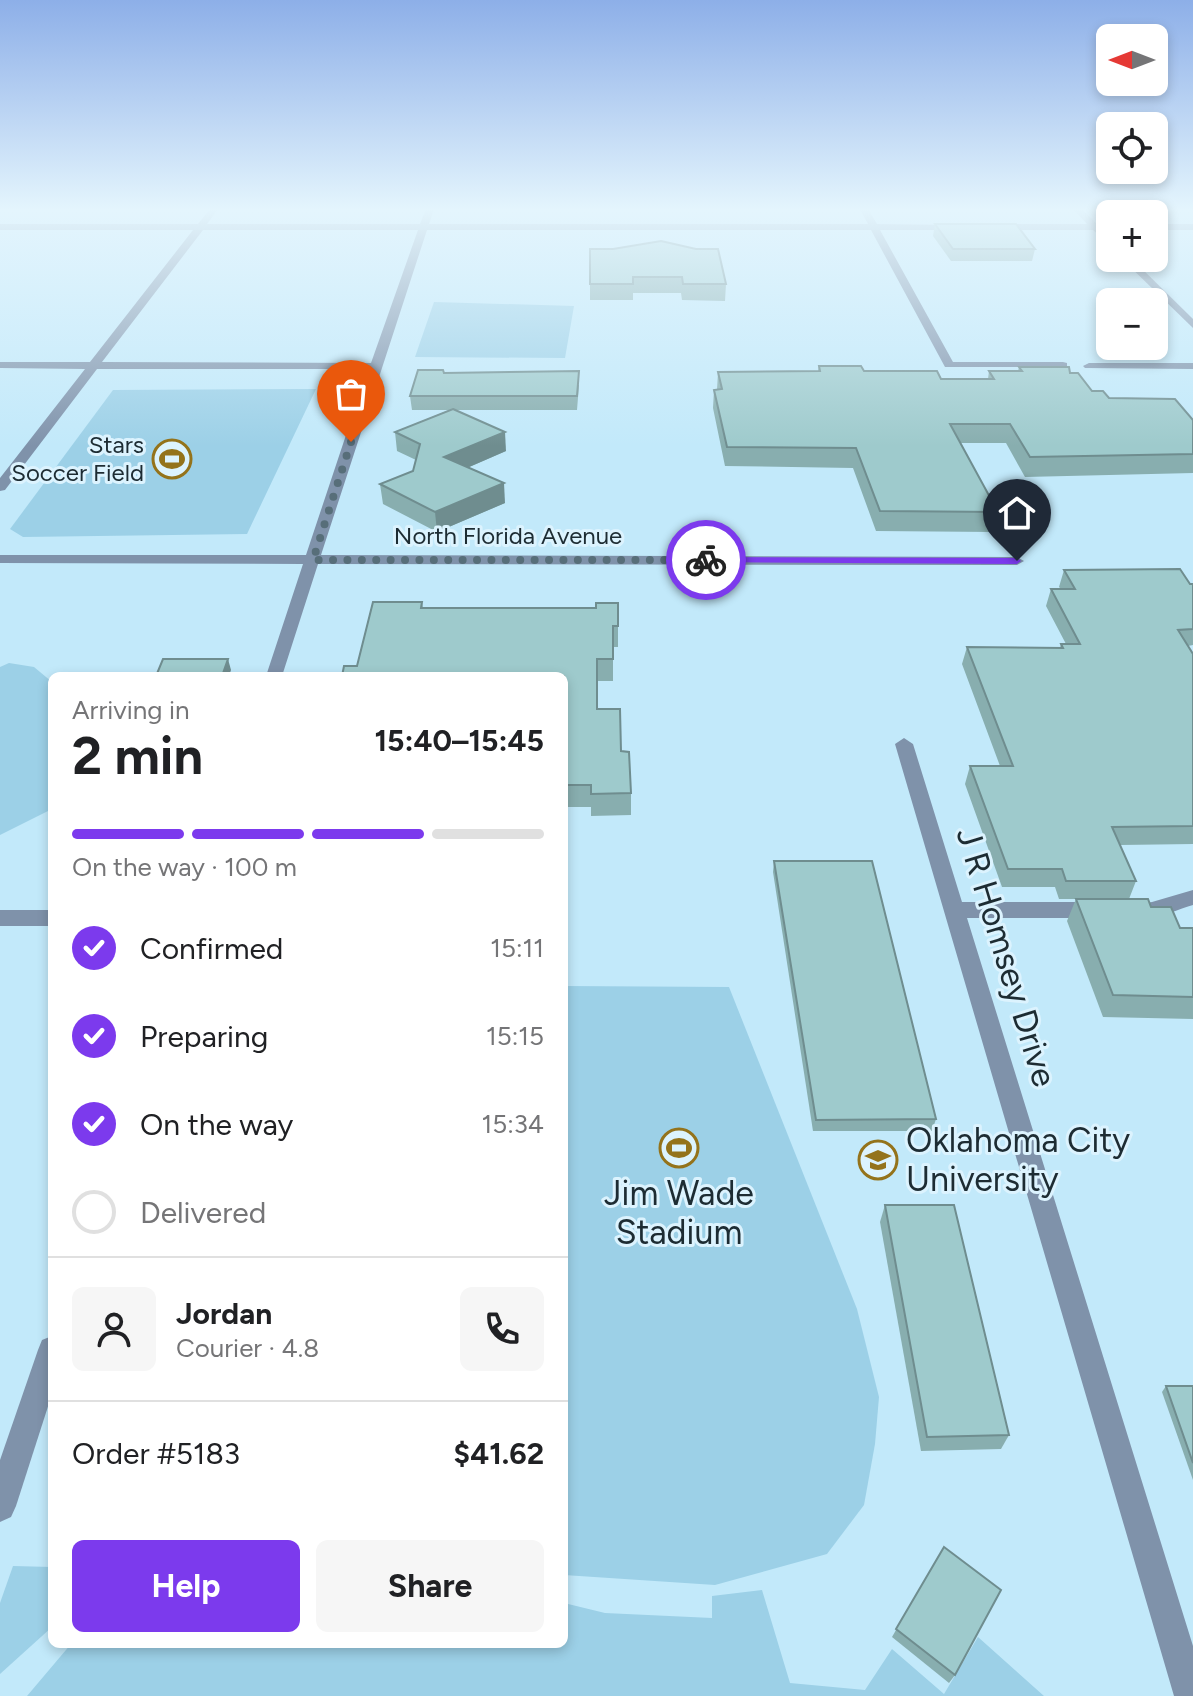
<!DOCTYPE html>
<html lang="en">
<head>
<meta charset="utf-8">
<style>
	:root { --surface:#fff; --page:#f6f6f6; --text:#202124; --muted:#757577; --line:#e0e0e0; --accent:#7c3aed }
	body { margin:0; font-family:Figtree,sans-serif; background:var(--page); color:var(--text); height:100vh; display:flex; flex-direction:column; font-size:30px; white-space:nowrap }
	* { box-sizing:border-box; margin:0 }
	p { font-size:26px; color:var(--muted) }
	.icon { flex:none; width:44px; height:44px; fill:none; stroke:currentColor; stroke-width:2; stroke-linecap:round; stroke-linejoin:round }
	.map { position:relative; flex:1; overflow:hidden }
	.drawer { position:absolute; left:48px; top:672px; width:520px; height:976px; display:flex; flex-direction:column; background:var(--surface); border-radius:12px; box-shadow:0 4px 12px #0003 }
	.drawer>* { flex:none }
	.needle { width:52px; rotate:270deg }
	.tools { position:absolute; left:1096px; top:24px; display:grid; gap:16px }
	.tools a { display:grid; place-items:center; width:72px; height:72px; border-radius:12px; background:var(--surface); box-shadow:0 4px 12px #0003; font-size:40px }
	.pin { position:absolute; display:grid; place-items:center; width:68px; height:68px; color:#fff; margin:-82px -34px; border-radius:50% 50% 50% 0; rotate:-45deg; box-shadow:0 0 8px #0007 }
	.pin .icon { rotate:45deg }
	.courier { position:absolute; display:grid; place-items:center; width:80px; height:80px; margin:-40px; border:6px solid #7c3aed; border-radius:50%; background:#fff; color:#222; box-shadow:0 2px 10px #0007 }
	.head em { font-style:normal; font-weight:700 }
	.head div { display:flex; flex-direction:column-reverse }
	.head { display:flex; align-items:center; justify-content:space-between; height:136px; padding:0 24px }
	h1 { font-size:52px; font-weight:700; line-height:60px }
	.bar { display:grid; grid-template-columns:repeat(4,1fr); gap:12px 8px; align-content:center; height:96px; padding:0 24px }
	.bar i { height:10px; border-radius:6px; background:var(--line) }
	.bar .current { background:var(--accent) }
	.bar p { grid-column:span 4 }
	.line { display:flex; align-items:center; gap:20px; padding:0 24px; border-top:2px solid var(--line) }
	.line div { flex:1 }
	.round { display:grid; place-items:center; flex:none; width:84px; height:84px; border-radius:12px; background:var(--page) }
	ol { padding:0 24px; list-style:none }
	li { display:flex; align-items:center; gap:24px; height:88px }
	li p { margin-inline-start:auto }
	li .icon { padding:8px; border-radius:50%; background:var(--accent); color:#fff; stroke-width:4 }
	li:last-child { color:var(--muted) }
	li i { width:44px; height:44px; border:4px solid var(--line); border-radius:50% }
	.cta { display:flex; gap:16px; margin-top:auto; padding:16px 24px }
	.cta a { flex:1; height:92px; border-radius:12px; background:var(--accent); color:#fff; font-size:32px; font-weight:700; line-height:92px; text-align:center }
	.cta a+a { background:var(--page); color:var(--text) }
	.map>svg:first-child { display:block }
	.green { fill:#9cd0e7 }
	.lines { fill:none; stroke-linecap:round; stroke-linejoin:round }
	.minor { fill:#7f92aa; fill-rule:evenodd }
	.wall { fill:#88aeaf }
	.shaded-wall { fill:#6f8d8f }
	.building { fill:#9ecacc; stroke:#6f8d8f; stroke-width:2 }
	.route { fill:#7c3aed }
	.done { stroke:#576e79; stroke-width:8; stroke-dasharray:0 14.4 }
	.labels { text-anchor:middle; stroke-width:6; stroke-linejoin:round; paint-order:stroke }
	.far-poi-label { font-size:24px; fill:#1d2c33; stroke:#dcf3fe; text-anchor:end }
	.far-street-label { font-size:24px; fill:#1d2c33; stroke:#dcf3fe }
	.near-street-label { font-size:34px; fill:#1d2c33; stroke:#dcf3fe }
	.near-poi-label { font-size:34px; fill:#1d2c33; stroke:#dcf3fe; text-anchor:start }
</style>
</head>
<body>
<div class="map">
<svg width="1193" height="1696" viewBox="0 0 1193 1696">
	<rect width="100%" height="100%" fill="#c2e9fa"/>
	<g class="green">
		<polygon points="434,302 574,306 565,358 415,357"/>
		<polygon points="316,389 247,534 23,537 10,529 113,390"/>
		<polygon points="9,663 34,667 52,682 52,809 0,835 0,667"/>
		<polygon points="564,986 729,987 857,1309 879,1397 875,1444 864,1505 827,1554 715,1585 564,1575"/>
		<polygon points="13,1566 52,1567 52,1627 0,1674 0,1603"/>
		<polygon points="762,1590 790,1683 865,1690 892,1649 944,1694 978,1637 1044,1696 27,1696 71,1644 564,1644 564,1603 605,1613 712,1618 712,1596"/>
	</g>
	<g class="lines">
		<g class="minor">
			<path d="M210,209H218L207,224H420L426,209H434L429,224H868L860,209H868L877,224L963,225L960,230H880L953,362H1063L1067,363V367H945L871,230H427L321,555L1017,557L1024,561L1017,565L318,564L282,676H266L303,564L0,563V555H306L368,369H97L5,490L0,491V478L85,369L0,368V362H90L193,230H0V224H198ZM203,230H418L371,363L102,362Z"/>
			<polygon points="1073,209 1082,209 1097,224 1110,224 1110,230 1103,230 1110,237 1110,245 1093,230 992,230 987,227 992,224 1087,224"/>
			<rect x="1154" y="224" width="39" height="6"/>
			<polygon points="1121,258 1131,258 1193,319 1193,328"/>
			<polygon points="1089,363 1193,363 1193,369 1085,368 1083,366"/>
			<polygon points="904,738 913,744 962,902 1099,902 1106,905 1110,910 1106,915 1099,918 967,918 1193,1646 1193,1696 1174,1696 895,744"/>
			<path d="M1193,890V905C1173,911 1152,922 1132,915L1128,910L1132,905L1152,902Z"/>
			<rect x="0" y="910" width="52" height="16"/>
			<polygon points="52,1336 52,1394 16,1506 11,1517 0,1522 0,1460 38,1350 42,1340"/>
		</g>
	</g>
	<g class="wall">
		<polygon points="935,224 1035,249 1032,261 951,261 933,236"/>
		<polygon points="590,249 726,284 725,301 682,300 681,293 633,293 633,300 590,300"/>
		<polygon points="819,366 941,379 988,379 989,371 1018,371 1019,367 1070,373 1092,391 1109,398 1193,420 1193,473 1025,477 1006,443 960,443 998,512 993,532 876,531 853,468 725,466 713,408 714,390 717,390 718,372 818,371"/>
		<polygon points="444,373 579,385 577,410 456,410 506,451 467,468 505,503 437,532 383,504 380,484 413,471 416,460 397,451 395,432 449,410 412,410 410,396"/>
		<polygon points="1064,570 1193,584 1193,645 1188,646 1193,654 1193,844 1120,845 1136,881 1129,899 1059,899 1055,887 1002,887 965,784 970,766 1000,766 962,664 967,647 1060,648 1061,644 1066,644 1046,606 1051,589 1061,589 1059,587"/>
		<polygon points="422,602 423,608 618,626 618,647 613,647 613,681 597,681 597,709 621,751 631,793 631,815 591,816 591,807 564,807 564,676 357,666"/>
		<polygon points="774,861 936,1119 932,1131 813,1131 773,872"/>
		<polygon points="1076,899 1151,907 1180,928 1193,928 1193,1019 1103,1017 1067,921"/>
		<polygon points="885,1205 1009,1435 1001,1449 921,1451 880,1222"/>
		<polygon points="1166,1386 1193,1386 1193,1480 1162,1392"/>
		<polygon points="944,1547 955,1675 949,1683 892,1637"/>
	</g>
	<g class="shaded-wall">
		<polygon points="505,432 506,451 446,477 444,457"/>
		<polygon points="504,483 505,503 437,532 435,512"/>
		<polygon points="228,659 231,670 229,676 222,676"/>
	</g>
	<g class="building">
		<polygon points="935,224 1016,224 1035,249 953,249"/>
		<polygon points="661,241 696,249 718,249 726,284 683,284 682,277 633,277 633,284 590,284 590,249 613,249"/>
		<polygon points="819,366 861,366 864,371 937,371 941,379 994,379 989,371 1022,371 1019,367 1069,367 1070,373 1078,373 1092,391 1103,391 1109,398 1175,399 1193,420 1193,454 1030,457 1010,424 950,424 998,512 880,511 856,448 727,447 714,390 722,389 718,372 820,371"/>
		<polygon points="418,370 443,370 444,373 579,371 577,396 410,396"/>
		<polygon points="453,409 505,432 444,457 504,483 435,512 380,484 413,471 420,444 395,432"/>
		<polygon points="1180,569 1190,584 1193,584 1193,629 1178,630 1193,654 1193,826 1112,827 1136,881 1066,881 1062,869 1008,869 970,766 1013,766 967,647 1063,648 1061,644 1080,644 1051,589 1075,589 1064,570"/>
		<polygon points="373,602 422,602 421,608 596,608 596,603 618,603 618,626 613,626 613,659 597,659 597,709 620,709 621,751 629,752 631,793 591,794 591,785 564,785 564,676 342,676 344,666 357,666"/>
		<polygon points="163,659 228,659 222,676 156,676"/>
		<polygon points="774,861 872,861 936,1119 816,1120"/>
		<polygon points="1076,899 1148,899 1151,907 1171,907 1180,928 1193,928 1193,997 1113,995"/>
		<polygon points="885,1205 954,1205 1009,1435 927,1437"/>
		<polygon points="1166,1386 1193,1386 1193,1463"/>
		<polygon points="944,1547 1001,1590 955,1675 896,1629"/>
	</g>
	<linearGradient id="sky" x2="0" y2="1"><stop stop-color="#8dafe8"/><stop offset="0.47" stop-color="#e4f5fd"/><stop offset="1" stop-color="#e4f5fd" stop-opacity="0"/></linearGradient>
	<rect width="1193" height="446" fill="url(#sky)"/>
	<polygon class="route" points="706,557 1017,558 1021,561 1017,564 703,562"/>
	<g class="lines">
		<polyline class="done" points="351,442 313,560 706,560"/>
	</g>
	<defs>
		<symbol id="stadium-ring" viewBox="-11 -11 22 22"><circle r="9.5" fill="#dcf3fe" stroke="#94731b" stroke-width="1.5"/><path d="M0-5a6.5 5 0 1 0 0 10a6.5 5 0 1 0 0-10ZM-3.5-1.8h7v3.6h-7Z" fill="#94731b"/></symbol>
		<symbol id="university-ring" viewBox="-11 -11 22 22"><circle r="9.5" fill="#dcf3fe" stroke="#94731b" stroke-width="1.5"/><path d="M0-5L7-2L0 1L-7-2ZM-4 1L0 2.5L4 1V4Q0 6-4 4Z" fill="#94731b"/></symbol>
	</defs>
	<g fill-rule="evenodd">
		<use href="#stadium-ring" x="150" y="437" width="44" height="44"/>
		<use href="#stadium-ring" x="657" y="1126" width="44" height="44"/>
		<use href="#university-ring" x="856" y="1138" width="44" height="44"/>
	</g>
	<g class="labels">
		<g class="far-poi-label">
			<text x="144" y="453">Stars<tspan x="144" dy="28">Soccer Field</tspan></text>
		</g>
		<g class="far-street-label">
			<text x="508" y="544">North Florida Avenue</text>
		</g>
		<g class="near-street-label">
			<text transform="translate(1007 957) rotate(73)" y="12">J R Homsey Drive</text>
		</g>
		<g class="near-poi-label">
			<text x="906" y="1152">Oklahoma City<tspan x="906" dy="39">University</tspan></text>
			<text x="679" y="1205" text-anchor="middle">Jim Wade<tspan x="679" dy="39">Stadium</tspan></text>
		</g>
	</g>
</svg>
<div class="tools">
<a><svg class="needle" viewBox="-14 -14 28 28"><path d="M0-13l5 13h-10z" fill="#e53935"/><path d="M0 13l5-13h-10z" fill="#757577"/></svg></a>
<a><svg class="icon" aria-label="locate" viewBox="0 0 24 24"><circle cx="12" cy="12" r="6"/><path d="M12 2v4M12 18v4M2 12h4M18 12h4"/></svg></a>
<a>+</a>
<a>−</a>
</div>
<div class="pin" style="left:351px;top:442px;background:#ea580c"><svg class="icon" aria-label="bag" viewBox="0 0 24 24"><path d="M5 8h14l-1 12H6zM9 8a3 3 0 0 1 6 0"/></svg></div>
<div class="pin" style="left:1017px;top:561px;background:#1f2937"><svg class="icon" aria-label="home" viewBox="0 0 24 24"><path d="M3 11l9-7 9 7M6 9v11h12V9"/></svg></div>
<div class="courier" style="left:706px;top:560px"><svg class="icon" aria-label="bike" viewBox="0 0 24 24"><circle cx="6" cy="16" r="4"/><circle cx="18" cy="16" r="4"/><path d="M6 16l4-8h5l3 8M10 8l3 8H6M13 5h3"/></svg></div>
<section class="drawer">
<div class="head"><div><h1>2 min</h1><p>Arriving in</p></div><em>15:40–15:45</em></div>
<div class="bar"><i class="current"></i><i class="current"></i><i class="current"></i><i></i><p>On the way · 100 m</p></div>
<ol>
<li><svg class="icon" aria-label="check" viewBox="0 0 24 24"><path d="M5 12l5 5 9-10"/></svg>Confirmed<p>15:11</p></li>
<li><svg class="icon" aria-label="check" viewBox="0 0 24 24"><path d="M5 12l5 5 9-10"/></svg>Preparing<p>15:15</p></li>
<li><svg class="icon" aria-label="check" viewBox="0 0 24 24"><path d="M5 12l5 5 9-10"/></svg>On the way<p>15:34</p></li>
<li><i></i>Delivered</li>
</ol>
<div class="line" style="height:144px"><a class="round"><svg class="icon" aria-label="person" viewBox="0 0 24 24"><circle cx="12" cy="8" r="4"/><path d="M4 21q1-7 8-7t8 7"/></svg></a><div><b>Jordan</b><p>Courier · 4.8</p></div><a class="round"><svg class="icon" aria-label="phone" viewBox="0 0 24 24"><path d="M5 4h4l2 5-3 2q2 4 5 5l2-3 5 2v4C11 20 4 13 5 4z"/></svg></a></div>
<div class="line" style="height:104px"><div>Order #5183</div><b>$41.62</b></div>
<div class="cta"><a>Help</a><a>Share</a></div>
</section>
</div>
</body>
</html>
